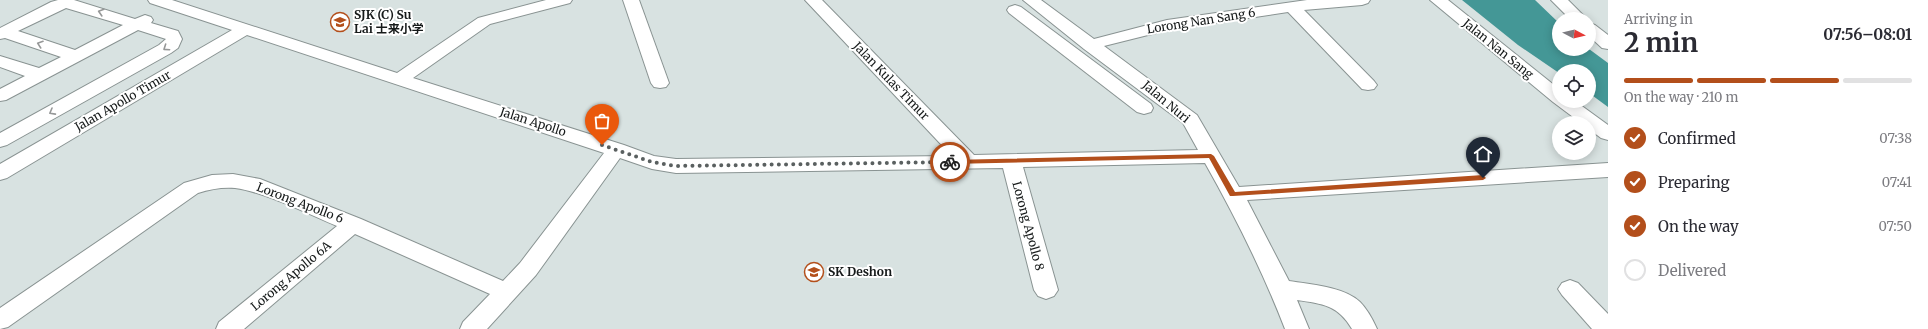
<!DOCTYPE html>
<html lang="en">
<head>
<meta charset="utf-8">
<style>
	:root { --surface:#fff; --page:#f2f2f3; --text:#2b2b33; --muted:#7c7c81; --line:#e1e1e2; --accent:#b34f1b }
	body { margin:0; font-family:Merriweather,"Noto Sans SC",serif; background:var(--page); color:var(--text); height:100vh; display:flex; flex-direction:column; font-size:15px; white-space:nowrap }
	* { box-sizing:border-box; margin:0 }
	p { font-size:13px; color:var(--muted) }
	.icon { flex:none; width:22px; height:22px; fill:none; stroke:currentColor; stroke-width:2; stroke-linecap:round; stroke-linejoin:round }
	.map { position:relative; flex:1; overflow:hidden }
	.sheet { display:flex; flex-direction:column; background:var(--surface); width:320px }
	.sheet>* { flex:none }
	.needle { width:26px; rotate:97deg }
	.fabs { position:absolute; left:1552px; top:12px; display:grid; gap:8px }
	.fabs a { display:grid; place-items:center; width:44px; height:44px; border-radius:50%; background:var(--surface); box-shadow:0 2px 10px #0003; font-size:20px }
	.pin { position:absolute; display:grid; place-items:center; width:34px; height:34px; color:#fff; margin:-41px -17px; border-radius:50% 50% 50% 0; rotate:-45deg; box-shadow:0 0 4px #0007 }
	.pin .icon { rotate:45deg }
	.courier { position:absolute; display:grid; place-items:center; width:40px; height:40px; margin:-20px; border:3px solid #b34f1b; border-radius:50%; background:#fff; color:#222; box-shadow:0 1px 5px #0007 }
	.overview em { font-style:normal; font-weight:700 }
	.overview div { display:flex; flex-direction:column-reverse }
	.overview { display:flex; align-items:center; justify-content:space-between; height:68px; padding:0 16px }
	h1 { font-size:26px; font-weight:700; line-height:30px }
	.bar { display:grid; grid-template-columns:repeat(4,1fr); gap:6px 4px; align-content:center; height:48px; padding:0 16px }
	.bar i { height:5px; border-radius:3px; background:var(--line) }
	.bar .current { background:var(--accent) }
	.bar p { grid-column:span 4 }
	ol { padding:0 16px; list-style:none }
	li { display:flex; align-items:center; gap:12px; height:44px }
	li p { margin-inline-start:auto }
	li .icon { padding:4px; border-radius:50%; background:var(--accent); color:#fff; stroke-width:4 }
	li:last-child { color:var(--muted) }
	li i { width:22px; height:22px; border:2px solid var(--line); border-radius:50% }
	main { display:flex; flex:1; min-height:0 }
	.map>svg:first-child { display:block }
	.water { fill:#449796 }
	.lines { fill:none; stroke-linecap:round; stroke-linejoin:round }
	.minor-casing { stroke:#899392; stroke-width:2 }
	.minor { fill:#fff; fill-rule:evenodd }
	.oneway { stroke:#969898 }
	.route { fill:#b34f1b }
	.done { stroke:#5a6060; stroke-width:4; stroke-dasharray:0 7.2 }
	.labels { text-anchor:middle; stroke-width:4; stroke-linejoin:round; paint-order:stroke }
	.poi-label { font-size:12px; font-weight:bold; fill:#161a1a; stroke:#fff; text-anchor:start }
	.street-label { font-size:12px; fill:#161a1a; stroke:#fff }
</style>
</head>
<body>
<main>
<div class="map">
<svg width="1608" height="329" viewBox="0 0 1608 329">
	<rect width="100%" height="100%" fill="#d8e2e1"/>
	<polygon class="water" points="1462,0 1535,0 1559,23 1559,49 1589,49 1608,63 1608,107 1589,93 1589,71 1559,71 1559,73 1518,45"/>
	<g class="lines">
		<defs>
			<g id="minor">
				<path d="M58,0H74L135,19L145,15L151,17L153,20L151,23L178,31L182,39L178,48L171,53L7,145L0,147V133L159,45L166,39L138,30L6,100L0,101V89L25,76L0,67V56L39,68L61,57L5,38L0,39V28L51,2ZM66,8L123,25L75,50L18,31Z"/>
				<path d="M148,0H172L397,73L478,18L546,0H572L570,3L490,24L413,78L624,145L654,156L676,159L952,156L805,0H822L974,155L1198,150L1183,123L1084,49L1023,0H1041L1094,39L1167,20L1307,0H1370L1368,3L1362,5L1304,10L1374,81L1377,85L1374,89L1368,90L1362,89L1288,12L1168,30L1104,46L1197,115L1239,187L1608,163V177L1247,200L1289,281C1309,284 1345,287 1360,302C1367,309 1373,320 1377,329H1352C1338,305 1323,304 1297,300L1309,329H1285C1263,272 1235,216 1205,163L1023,167L1058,290L1054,296L1046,299L1038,296L1034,290L1003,168L676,173L652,169L620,158L536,275L487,329H460L463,322L490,294L355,234L244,329H216L219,322L337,226C308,214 265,192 235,188C223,187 210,189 198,193L8,327L0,329V308L184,183L212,175L233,174L260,179L361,219L503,281L520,263L604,153L247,35L7,178L0,180V164L232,30L150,3Z"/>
				<polygon points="623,0 639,0 669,83 666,87 660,88 654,87 651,83"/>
				<polygon points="1430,0 1448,0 1559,89 1559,101 1575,101 1608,125 1608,140 1601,138 1589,129 1589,123 1581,123 1553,102"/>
				<polygon points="1551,0 1568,0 1587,19 1570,19"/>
				<polygon points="1015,5 1021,7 1151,104 1153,108 1151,112 1144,114 1137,112 1009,13 1007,10 1009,7"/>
				<polygon points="1589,23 1595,25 1608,35 1608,49 1602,48 1589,36"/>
				<polygon points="1570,280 1578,283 1608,314 1608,329 1592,329 1562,295 1558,289 1562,283"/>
			</g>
		</defs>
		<use href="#minor" class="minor-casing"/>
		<use href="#minor" class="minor"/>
	</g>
	<defs><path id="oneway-chevron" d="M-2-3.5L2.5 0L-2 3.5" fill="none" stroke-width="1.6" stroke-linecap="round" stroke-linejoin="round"/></defs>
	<g class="oneway">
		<use href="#oneway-chevron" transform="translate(101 12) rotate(-163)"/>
		<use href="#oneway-chevron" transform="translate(40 44) rotate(-161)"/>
		<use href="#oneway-chevron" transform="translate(166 48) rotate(146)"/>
		<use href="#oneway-chevron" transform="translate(52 112) rotate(151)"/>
	</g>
	<polygon class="route" points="1211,154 1214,156 1235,192 1483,175 1486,178 1483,180 1233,196 1230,196 1209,158 950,164 947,162 950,160"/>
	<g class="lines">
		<polyline class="done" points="602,145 652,162 676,166 950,162"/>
	</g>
	<defs>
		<symbol id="school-ring" viewBox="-11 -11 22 22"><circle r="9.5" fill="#fff" stroke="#b34f1b" stroke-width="1.5"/><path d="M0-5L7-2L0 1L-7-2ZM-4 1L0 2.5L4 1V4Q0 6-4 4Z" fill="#b34f1b"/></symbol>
	</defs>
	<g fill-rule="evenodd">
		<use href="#school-ring" x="329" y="11" width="22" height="22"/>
		<use href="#school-ring" x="803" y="261" width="22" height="22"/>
	</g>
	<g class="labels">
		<g class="poi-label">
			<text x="354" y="19">SJK (C) Su<tspan x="354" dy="14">Lai 士来小学</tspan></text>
			<text x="828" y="276">SK Deshon</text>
		</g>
		<g class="street-label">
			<text transform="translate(1201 21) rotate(-9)" y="4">Lorong Nan Sang 6</text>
			<text transform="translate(1498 49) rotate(39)" y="4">Jalan Nan Sang</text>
			<text transform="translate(891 81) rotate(46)" y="4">Jalan Kulas Timur</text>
			<text transform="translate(123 101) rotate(-30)" y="4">Jalan Apollo Timur</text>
			<text transform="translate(1166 102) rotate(40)" y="4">Jalan Nuri</text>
			<text transform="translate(533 122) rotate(18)" y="4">Jalan Apollo</text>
			<text transform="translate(300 203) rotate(21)" y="4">Lorong Apollo 6</text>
			<text transform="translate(1028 226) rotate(75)" y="4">Lorong Apollo 8</text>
			<text transform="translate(291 276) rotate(-40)" y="4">Lorong Apollo 6A</text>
		</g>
	</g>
</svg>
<div class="fabs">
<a><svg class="needle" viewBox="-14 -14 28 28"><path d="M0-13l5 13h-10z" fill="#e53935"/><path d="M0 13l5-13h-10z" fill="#7c7c81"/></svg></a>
<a><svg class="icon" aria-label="locate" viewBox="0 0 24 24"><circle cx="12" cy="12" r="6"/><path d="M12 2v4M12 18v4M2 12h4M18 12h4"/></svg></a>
<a><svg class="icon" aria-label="layers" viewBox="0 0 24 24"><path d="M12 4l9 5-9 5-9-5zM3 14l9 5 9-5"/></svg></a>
</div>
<div class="pin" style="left:602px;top:145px;background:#ea580c"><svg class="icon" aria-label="bag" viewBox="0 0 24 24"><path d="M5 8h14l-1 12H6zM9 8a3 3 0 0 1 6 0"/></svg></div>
<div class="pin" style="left:1483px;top:178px;background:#1f2937"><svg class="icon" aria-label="home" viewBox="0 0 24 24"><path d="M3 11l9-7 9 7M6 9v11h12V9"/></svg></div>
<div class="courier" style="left:950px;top:162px"><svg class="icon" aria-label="bike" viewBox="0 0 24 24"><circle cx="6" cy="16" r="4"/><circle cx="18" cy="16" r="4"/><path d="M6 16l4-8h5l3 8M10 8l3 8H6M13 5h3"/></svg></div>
</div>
<section class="sheet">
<div class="overview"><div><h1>2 min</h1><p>Arriving in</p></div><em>07:56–08:01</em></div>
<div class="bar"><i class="current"></i><i class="current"></i><i class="current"></i><i></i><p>On the way · 210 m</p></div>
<ol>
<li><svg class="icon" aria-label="check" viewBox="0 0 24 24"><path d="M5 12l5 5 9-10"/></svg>Confirmed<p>07:38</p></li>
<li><svg class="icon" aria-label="check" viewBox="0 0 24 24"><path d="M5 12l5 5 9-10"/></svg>Preparing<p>07:41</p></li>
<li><svg class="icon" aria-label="check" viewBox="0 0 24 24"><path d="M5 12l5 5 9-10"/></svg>On the way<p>07:50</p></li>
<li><i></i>Delivered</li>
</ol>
</section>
</main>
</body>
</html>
